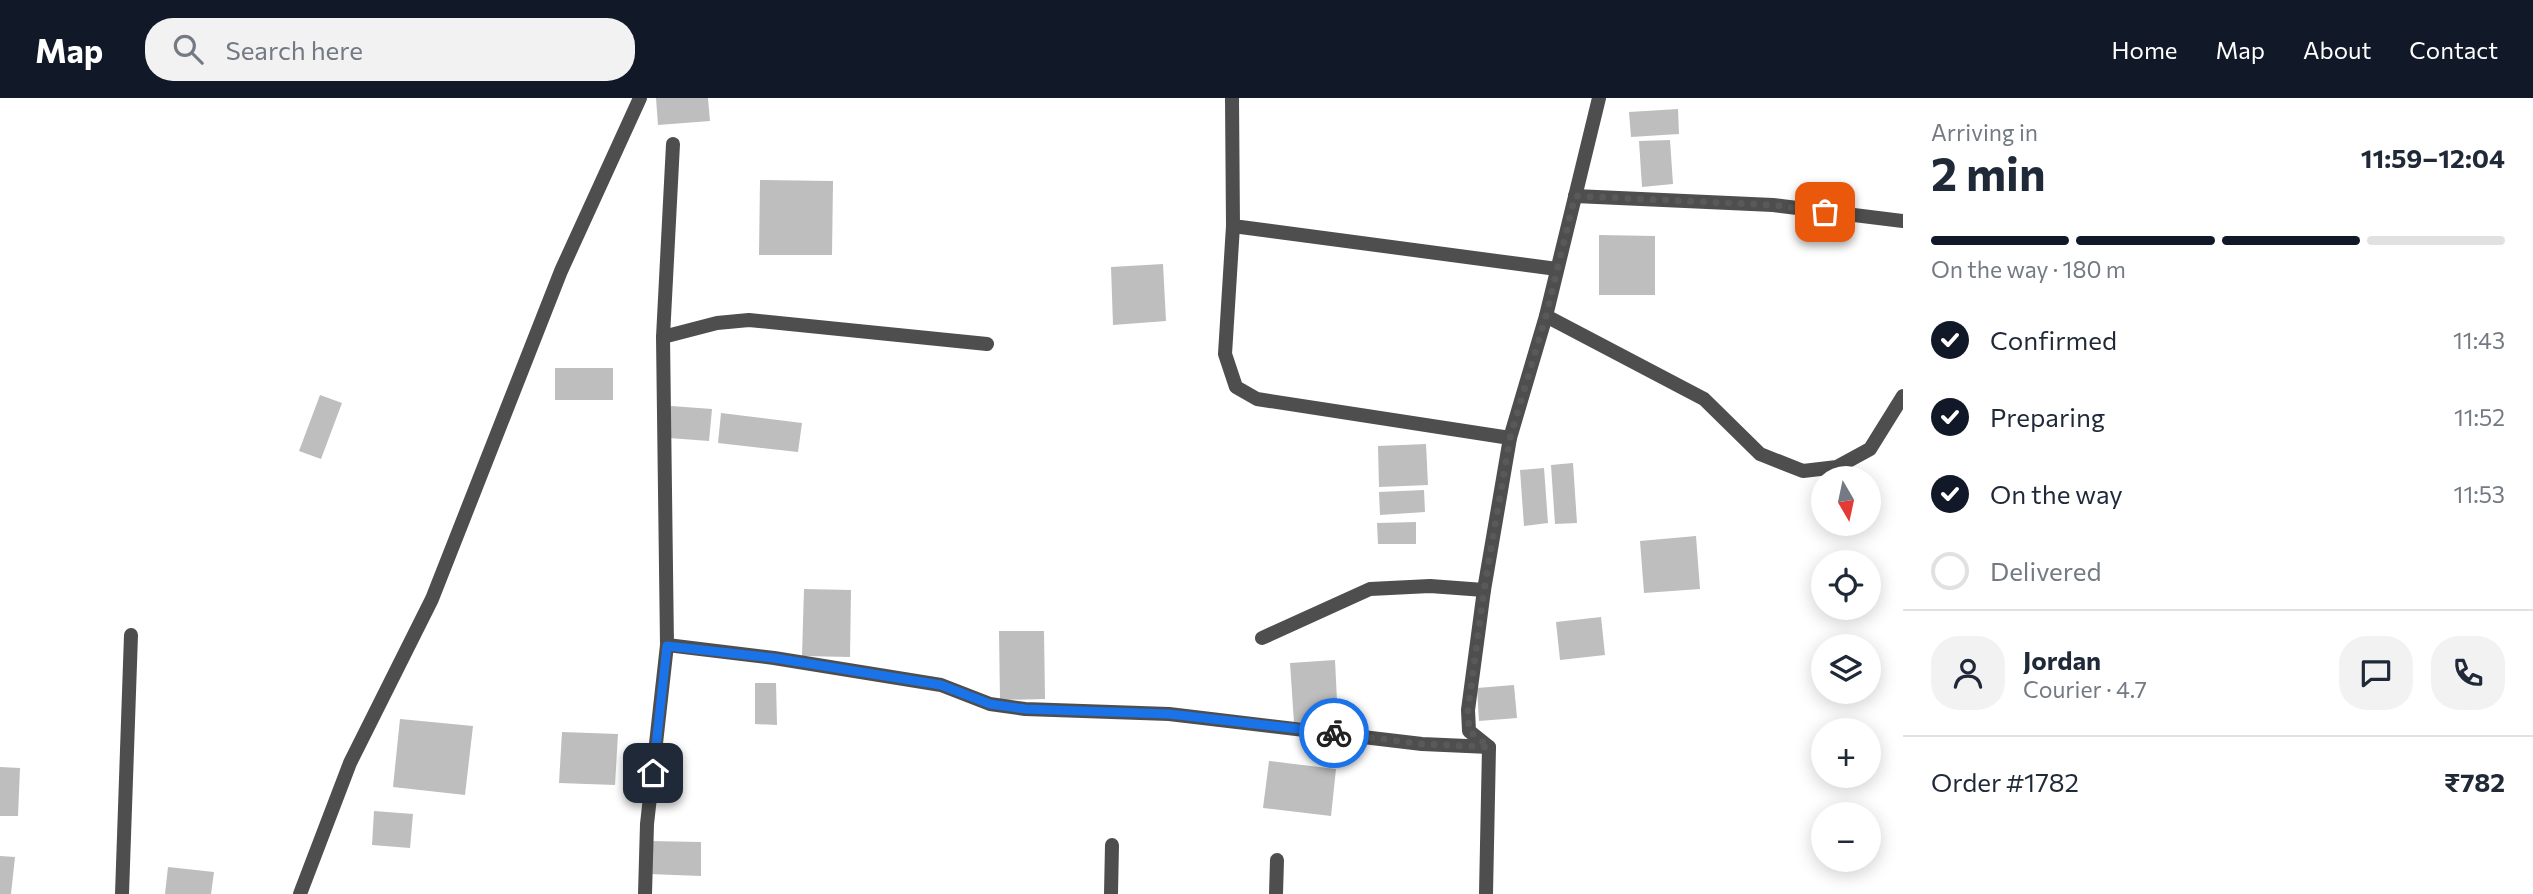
<!DOCTYPE html>
<html lang="en">
<head>
<meta charset="utf-8">
<style>
	:root { --surface:#fff; --page:#f2f2f3; --text:#1f2937; --muted:#747a83; --line:#e0e1e3; --accent:#111827 }
	body { margin:0; font-family:Commissioner,sans-serif; background:var(--page); color:var(--text); height:100vh; display:flex; flex-direction:column; font-size:26px; white-space:nowrap }
	* { box-sizing:border-box; margin:0 }
	p { font-size:23px; color:var(--muted) }
	.icon { flex:none; width:38px; height:38px; fill:none; stroke:currentColor; stroke-width:2; stroke-linecap:round; stroke-linejoin:round }
	.map { position:relative; flex:1; overflow:hidden }
	.side { display:flex; flex-direction:column; background:var(--surface); width:630px }
	.side>* { flex:none }
	.needle { width:46px; rotate:171deg }
	.buttons { position:absolute; left:1811px; top:368px; display:grid; gap:14px }
	.buttons a { display:grid; place-items:center; width:70px; height:70px; border-radius:50%; background:var(--surface); box-shadow:0 4px 18px #0003; font-size:35px }
	.pin { position:absolute; display:grid; place-items:center; width:60px; height:60px; color:#fff; margin:-30px; border-radius:14px; box-shadow:0 4px 10px #0006 }
	.courier { position:absolute; display:grid; place-items:center; width:70px; height:70px; margin:-35px; border:5px solid #1a73e8; border-radius:50%; background:#fff; color:#222; box-shadow:0 2px 9px #0007 }
	.overview em { font-style:normal; font-weight:700 }
	.overview div { display:flex; flex-direction:column-reverse }
	.overview { display:flex; align-items:center; justify-content:space-between; height:119px; padding:0 28px }
	h1 { font-size:46px; font-weight:700; line-height:52px }
	.bar { display:grid; grid-template-columns:repeat(4,1fr); gap:10px 7px; align-content:center; height:84px; padding:0 28px }
	.bar i { height:9px; border-radius:5px; background:var(--line) }
	.bar .on { background:var(--accent) }
	.bar p { grid-column:span 4 }
	.line { display:flex; align-items:center; gap:18px; padding:0 28px; border-top:2px solid var(--line) }
	.line div { flex:1 }
	.round { display:grid; place-items:center; flex:none; width:74px; height:74px; border-radius:28px; background:var(--page) }
	ol { padding:0 28px; list-style:none }
	li { display:flex; align-items:center; gap:21px; height:77px }
	li p { margin-inline-start:auto }
	li .icon { padding:7px; border-radius:50%; background:var(--accent); color:#fff; stroke-width:4 }
	li:last-child { color:var(--muted) }
	li i { width:38px; height:38px; border:4px solid var(--line); border-radius:50% }
	header { display:flex; align-items:center; gap:42px; box-sizing:border-box; height:98px; padding:0 35px; background:var(--accent); color:#fff }
	header strong { font-size:33px }
	nav { display:flex; gap:38px; margin-inline-start:auto; font-size:24px }
	.search { width:490px; height:63px; background:var(--page); display:flex; align-items:center; gap:18px; box-sizing:border-box; padding:0 24px; border-radius:28px; color:var(--muted); font-size:26px }
	main { display:flex; flex:1; min-height:0 }
	.map>svg:first-child { display:block }
	.building { fill:#bebebe }
	.lines { fill:none; stroke-linecap:round; stroke-linejoin:round }
	.minor { stroke:#4e4e4e; stroke-width:14 }
	.done { stroke:#595959; stroke-width:7; stroke-dasharray:0 12.6 }
	.route { stroke:#1a73e8; stroke-width:9 }
</style>
</head>
<body>
<header>
<strong>Map</strong>
<div class="search"><svg class="icon" aria-label="search" viewBox="0 0 24 24"><circle cx="10" cy="10" r="6"/><path d="M15 15l6 6"/></svg>Search here</div>
<nav><a>Home</a><a>Map</a><a>About</a><a>Contact</a></nav>
</header>
<main>
<div class="map">
<svg width="1903" height="796" viewBox="0 0 1903 796">
	<rect width="100%" height="100%" fill="#fff"/>
	<g class="building">
		<polygon points="656,0 708,0 710,23 658,27"/>
		<polygon points="1678,11 1679,36 1631,39 1629,14"/>
		<polygon points="1670,42 1673,86 1642,89 1639,43"/>
		<polygon points="760,82 833,83 832,157 759,157"/>
		<polygon points="1599,137 1655,138 1655,197 1599,197"/>
		<polygon points="1163,166 1166,223 1113,227 1111,169"/>
		<rect x="555" y="270" width="58" height="32"/>
		<polygon points="320,297 342,305 321,361 299,353"/>
		<polygon points="671,308 712,311 709,343 669,340"/>
		<polygon points="721,315 802,325 798,354 718,345"/>
		<polygon points="1426,346 1428,387 1379,389 1378,348"/>
		<polygon points="1573,365 1577,425 1555,426 1551,367"/>
		<polygon points="1544,370 1548,425 1524,428 1520,372"/>
		<polygon points="1424,392 1425,414 1380,417 1379,394"/>
		<polygon points="1416,424 1416,446 1378,446 1377,425"/>
		<polygon points="1696,438 1700,491 1644,495 1640,443"/>
		<polygon points="804,491 851,492 850,559 802,558"/>
		<polygon points="1601,519 1605,557 1560,562 1556,524"/>
		<polygon points="999,533 1044,533 1045,601 1000,602"/>
		<polygon points="1335,562 1338,623 1294,625 1290,565"/>
		<polygon points="755,585 776,585 777,627 755,626"/>
		<polygon points="1514,587 1517,620 1479,623 1477,590"/>
		<polygon points="400,621 473,628 465,697 393,689"/>
		<polygon points="562,634 618,636 615,687 559,685"/>
		<polygon points="1269,663 1336,671 1331,718 1263,710"/>
		<polygon points="0,669 20,670 18,718 0,718"/>
		<polygon points="374,713 413,716 410,750 372,747"/>
		<polygon points="649,743 701,744 701,778 649,776"/>
		<polygon points="0,758 15,759 11,796 0,796"/>
		<polygon points="168,769 214,774 211,796 165,796"/>
	</g>
	<g class="lines">
		<g class="minor">
			<polyline points="1232,0 1233,128 1557,171"/>
			<polyline points="1575,98 1773,107 1903,123"/>
			<polyline points="1233,128 1225,256 1236,289 1257,301 1510,340 1484,492 1468,612 1469,633 1489,649 1486,796"/>
			<polyline points="1546,218 1704,301 1760,356 1803,373 1837,369 1870,351 1903,298"/>
			<polyline points="663,239 717,225 749,222 987,246"/>
			<polyline points="1510,340 1546,218 1599,0"/>
			<polyline points="1262,540 1370,491 1430,488 1484,492"/>
			<polyline points="667,547 774,560 941,587 990,606 1025,611 1169,616 1422,646 1489,649"/>
			<polyline points="122,796 131,537"/>
			<polyline points="300,796 350,665 432,501 561,173 640,0"/>
			<polyline points="645,796 647,726 667,547 663,239 673,46"/>
			<polyline points="1111,796 1112,747"/>
			<polyline points="1276,796 1277,762"/>
		</g>
	</g>
	<g class="lines">
		<polyline class="done" points="1334,635 1422,646 1489,649 1469,633 1468,612 1484,492 1510,340 1546,218 1575,98 1773,107 1825,114"/>
		<polyline class="route" points="653,675 667,548 774,560 941,587 990,606 1025,611 1169,616 1334,635"/>
	</g>
</svg>
<div class="buttons">
<a><svg class="needle" viewBox="-14 -14 28 28"><path d="M0-13l5 13h-10z" fill="#e53935"/><path d="M0 13l5-13h-10z" fill="#747a83"/></svg></a>
<a><svg class="icon" aria-label="locate" viewBox="0 0 24 24"><circle cx="12" cy="12" r="6"/><path d="M12 2v4M12 18v4M2 12h4M18 12h4"/></svg></a>
<a><svg class="icon" aria-label="layers" viewBox="0 0 24 24"><path d="M12 4l9 5-9 5-9-5zM3 14l9 5 9-5"/></svg></a>
<a>+</a>
<a>−</a>
</div>
<div class="pin" style="left:1825px;top:114px;background:#ea580c"><svg class="icon" aria-label="bag" viewBox="0 0 24 24"><path d="M5 8h14l-1 12H6zM9 8a3 3 0 0 1 6 0"/></svg></div>
<div class="pin" style="left:653px;top:675px;background:#1f2937"><svg class="icon" aria-label="home" viewBox="0 0 24 24"><path d="M3 11l9-7 9 7M6 9v11h12V9"/></svg></div>
<div class="courier" style="left:1334px;top:635px"><svg class="icon" aria-label="bike" viewBox="0 0 24 24"><circle cx="6" cy="16" r="4"/><circle cx="18" cy="16" r="4"/><path d="M6 16l4-8h5l3 8M10 8l3 8H6M13 5h3"/></svg></div>
</div>
<section class="side">
<div class="overview"><div><h1>2 min</h1><p>Arriving in</p></div><em>11:59–12:04</em></div>
<div class="bar"><i class="on"></i><i class="on"></i><i class="on"></i><i></i><p>On the way · 180 m</p></div>
<ol>
<li><svg class="icon" aria-label="check" viewBox="0 0 24 24"><path d="M5 12l5 5 9-10"/></svg>Confirmed<p>11:43</p></li>
<li><svg class="icon" aria-label="check" viewBox="0 0 24 24"><path d="M5 12l5 5 9-10"/></svg>Preparing<p>11:52</p></li>
<li><svg class="icon" aria-label="check" viewBox="0 0 24 24"><path d="M5 12l5 5 9-10"/></svg>On the way<p>11:53</p></li>
<li><i></i>Delivered</li>
</ol>
<div class="line" style="height:126px"><a class="round"><svg class="icon" aria-label="person" viewBox="0 0 24 24"><circle cx="12" cy="8" r="4"/><path d="M4 21q1-7 8-7t8 7"/></svg></a><div><b>Jordan</b><p>Courier · 4.7</p></div><a class="round"><svg class="icon" aria-label="chat" viewBox="0 0 24 24"><path d="M4 5h16v11H9l-5 4z"/></svg></a><a class="round"><svg class="icon" aria-label="phone" viewBox="0 0 24 24"><path d="M5 4h4l2 5-3 2q2 4 5 5l2-3 5 2v4C11 20 4 13 5 4z"/></svg></a></div>
<div class="line" style="height:91px"><div>Order #1782</div><b>₹782</b></div>
</section>
</main>
</body>
</html>
